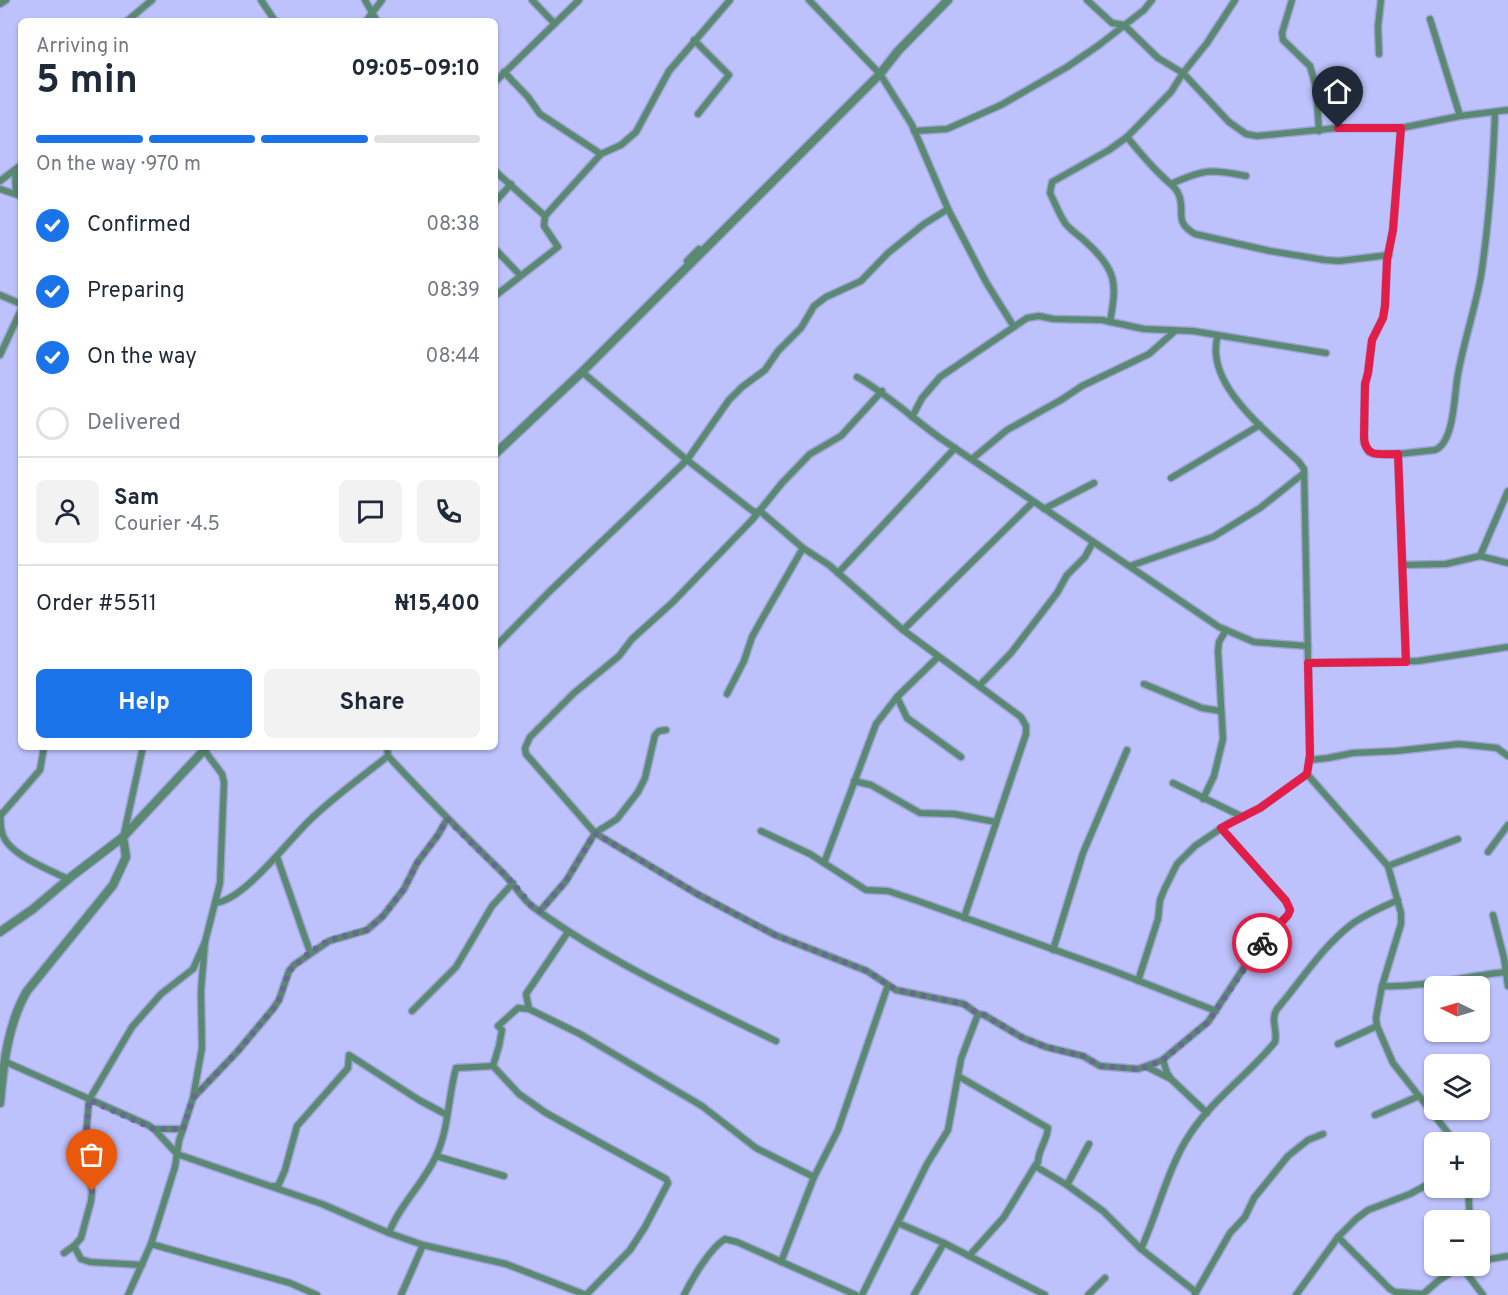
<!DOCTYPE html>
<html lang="en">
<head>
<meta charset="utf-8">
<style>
	:root { --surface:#fff; --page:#f2f2f3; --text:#1f2937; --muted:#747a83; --line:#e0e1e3; --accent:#1a73e8 }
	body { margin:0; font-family:Overpass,sans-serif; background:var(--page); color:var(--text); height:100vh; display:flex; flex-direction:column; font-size:22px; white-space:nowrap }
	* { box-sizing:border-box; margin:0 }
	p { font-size:20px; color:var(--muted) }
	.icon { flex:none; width:33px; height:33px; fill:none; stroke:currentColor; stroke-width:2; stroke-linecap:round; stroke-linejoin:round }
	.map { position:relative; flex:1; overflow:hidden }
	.details { position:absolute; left:18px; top:18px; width:480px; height:732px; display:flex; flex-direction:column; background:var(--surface); border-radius:9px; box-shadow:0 2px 4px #0004 }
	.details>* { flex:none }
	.needle { width:39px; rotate:275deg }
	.controls { position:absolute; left:1424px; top:976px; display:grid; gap:12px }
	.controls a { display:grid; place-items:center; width:66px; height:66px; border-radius:9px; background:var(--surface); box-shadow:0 2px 4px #0004; font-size:30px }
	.pin { position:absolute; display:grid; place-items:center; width:51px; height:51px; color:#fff; margin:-62px -26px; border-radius:50% 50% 50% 0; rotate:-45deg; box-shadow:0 0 6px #0007 }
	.pin .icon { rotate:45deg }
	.courier { position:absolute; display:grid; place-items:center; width:60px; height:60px; margin:-30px; border:4px solid #e11d48; border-radius:50%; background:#fff; color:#222; box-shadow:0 2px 8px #0007 }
	.overview em { font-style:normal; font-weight:700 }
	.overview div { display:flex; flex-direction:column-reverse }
	.overview { display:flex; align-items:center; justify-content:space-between; height:102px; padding:0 18px }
	h1 { font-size:39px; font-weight:700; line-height:45px }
	.bar { display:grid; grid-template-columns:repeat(4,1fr); gap:9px 6px; align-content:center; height:72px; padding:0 18px }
	.bar i { height:8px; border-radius:4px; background:var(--line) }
	.bar .current { background:var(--accent) }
	.bar p { grid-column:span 4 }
	.line { display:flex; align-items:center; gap:15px; padding:0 18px; border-top:2px solid var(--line) }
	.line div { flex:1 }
	.round { display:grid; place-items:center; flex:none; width:63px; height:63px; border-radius:9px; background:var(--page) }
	ol { padding:0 18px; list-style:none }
	li { display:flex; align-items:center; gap:18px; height:66px }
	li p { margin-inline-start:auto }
	li .icon { padding:6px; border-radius:50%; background:var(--accent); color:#fff; stroke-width:4 }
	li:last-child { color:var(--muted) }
	li i { width:33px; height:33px; border:3px solid var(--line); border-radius:50% }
	.action { display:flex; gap:12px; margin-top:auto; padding:12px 18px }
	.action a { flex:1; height:69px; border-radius:9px; background:var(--accent); color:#fff; font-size:24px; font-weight:700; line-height:69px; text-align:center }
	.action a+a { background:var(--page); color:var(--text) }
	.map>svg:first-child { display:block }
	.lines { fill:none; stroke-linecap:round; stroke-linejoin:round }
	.minor-casing { stroke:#9da1d4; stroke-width:9 }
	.tertiary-casing { stroke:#9da1d4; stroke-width:11 }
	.minor { stroke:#598970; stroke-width:6 }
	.tertiary { stroke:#598970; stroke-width:8 }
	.done { stroke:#676990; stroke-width:6; stroke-dasharray:0 10.8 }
	.route { stroke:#e11d48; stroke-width:8 }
</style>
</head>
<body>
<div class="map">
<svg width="1508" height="1295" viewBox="0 0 1508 1295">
	<rect width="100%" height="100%" fill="#bdc2fc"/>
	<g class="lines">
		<defs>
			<g id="minor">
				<polyline points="261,0 275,21"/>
				<polyline points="365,0 377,21"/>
				<polyline points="532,0 554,23"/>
				<polyline points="809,0 880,74 879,76"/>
				<polyline points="1087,0 1112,23 1124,25 1158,58 1183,73 1229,122 1246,134 1257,136 1338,128 1401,128 1460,116 1508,110"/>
				<polyline points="1292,0 1282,33 1283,40 1310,66 1316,87 1319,131"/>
				<polyline points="0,4 6,0"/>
				<polyline points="1430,19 1460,116"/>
				<polyline points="127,21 152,0"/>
				<polyline points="366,21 382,0"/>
				<polyline points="694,40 729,75 698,114"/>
				<polyline points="1379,54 1378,26 1381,0"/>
				<polyline points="504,72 528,97 540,114 601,154"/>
				<polyline points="495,82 579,0"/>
				<path d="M1401,128L1393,230L1387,260L1385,306L1383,318L1372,340L1368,373L1365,384L1364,443L1369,452L1374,454H1398L1435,450C1455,442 1454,393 1458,374C1464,341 1475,309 1481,276C1489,222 1493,167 1495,113"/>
				<polyline points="914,131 947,129 1001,105 1067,67 1099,45 1144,10 1152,0"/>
				<path d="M1127,137C1138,150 1149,164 1162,176C1167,182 1175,186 1178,193C1187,211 1172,221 1195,234L1270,251L1325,260L1339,261L1389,255"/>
				<polyline points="15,170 16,193"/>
				<polyline points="495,171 545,216"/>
				<polyline points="0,181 21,165"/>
				<path d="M1171,184C1204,169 1211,169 1246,176"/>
				<polyline points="0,189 21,196"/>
				<polyline points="495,202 511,184"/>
				<polyline points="948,209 986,282 1014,327"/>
				<polyline points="495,249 520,275"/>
				<polyline points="687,261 699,249"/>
				<polyline points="0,295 21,304"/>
				<polyline points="495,296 558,247 544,226 545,216 601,154 621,145 636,132 669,71 730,0"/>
				<path d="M1110,322C1117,283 1117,270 1086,242C1079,235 1071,231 1065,223C1059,214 1055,203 1050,193L1052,182L1109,150L1127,137L1171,92L1183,73L1207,43L1235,0"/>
				<path d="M1218,335C1203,384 1268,432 1299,462L1304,469L1310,755L1307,774L1388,866L1401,913V924L1382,986L1376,1018L1377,1026L1393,1063L1456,1143"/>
				<polyline points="0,355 21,310"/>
				<polyline points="582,372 687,460 754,512 760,511 803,548 829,565 903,630 1021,717 1026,726 1026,734 964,918"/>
				<path d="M857,377C887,394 911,417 940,438L1219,627L1254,642L1308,646"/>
				<polyline points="882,391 841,436 810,454 782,483 752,520 673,602 632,639 619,656 574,693 530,737 525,748 526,754 595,833 697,894 775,935 867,971 896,990 964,1004 978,1014 984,1015 1023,1038 1046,1047 1083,1056 1100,1066 1138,1069 1163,1060"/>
				<polyline points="912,417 922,398 940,377 1027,318 1039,316 1053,319 1102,320 1144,329 1193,331 1326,353"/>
				<polyline points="1398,454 1406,661"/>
				<polyline points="972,459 1007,430 1061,400 1082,386 1149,354 1175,331"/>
				<polyline points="1171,478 1260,425"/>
				<polyline points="1044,509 1094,483"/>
				<polyline points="1480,556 1508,491"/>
				<polyline points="1402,565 1446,564 1480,556 1508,563"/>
				<polyline points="1130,566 1213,537 1260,508 1304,473"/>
				<polyline points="838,573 955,448"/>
				<polyline points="903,630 1033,502"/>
				<polyline points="495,647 550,591 687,460 729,400 742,387 765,370 778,351 801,328 814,306 826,297 861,281 888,253 924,224 948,209 912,125 880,74"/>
				<polyline points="1308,663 1418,661 1508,647"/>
				<polyline points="1144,684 1202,708 1221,711"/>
				<polyline points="979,686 1011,653 1057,593 1067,575 1085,557 1093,542"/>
				<polyline points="727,694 744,661 752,637 762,619 803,548"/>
				<polyline points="897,697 907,718 961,757"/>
				<path d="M387,747L388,756C425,796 464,835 503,873C513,883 522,899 533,907C607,961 694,1001 776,1041"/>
				<polyline points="1310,760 1328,758 1353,753 1396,751 1459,744 1497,748 1508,756"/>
				<polyline points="854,781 871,785 920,813 954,814 996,822"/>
				<polyline points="1173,783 1243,817"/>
				<polyline points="1203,799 1214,776 1223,739 1218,651 1219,642 1226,630"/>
				<path d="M0,813C1,819 0,826 2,832C6,854 50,870 68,879"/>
				<polyline points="1,815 40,770 44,747"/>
				<polyline points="761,831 810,854 866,890 888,891 918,901 1111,970 1216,1011"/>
				<polyline points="124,834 143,747"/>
				<polyline points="1488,852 1508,825"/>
				<polyline points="277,857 310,952"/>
				<polyline points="824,863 876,724 897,697 938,657"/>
				<polyline points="1388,866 1458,839"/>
				<path d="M215,903C245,900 290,838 312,818C335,796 363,776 388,756"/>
				<polyline points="540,911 566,881 595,833 617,819 638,792 645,778 655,735 659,731 666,730"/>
				<polyline points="1493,915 1504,958 1508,986"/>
				<polyline points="1053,950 1083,853 1127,750"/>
				<polyline points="1138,981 1158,919 1160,900 1165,888 1177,864 1195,846 1229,823 1260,808 1307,774"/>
				<path d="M1382,986C1420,988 1466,976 1506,972"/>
				<polyline points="529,1009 526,994 568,932"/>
				<polyline points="412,1011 456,967 492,906 513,883"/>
				<polyline points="1338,1044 1377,1026"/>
				<polyline points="1163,1060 1167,1073 1171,1079 1207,1113"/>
				<polyline points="1161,1061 1208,1022 1253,954 1288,915 1290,910 1286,901 1221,828"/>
				<polyline points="6,1062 148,1125 154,1129 177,1154 322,1204 389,1233 423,1245 506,1264 586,1295 630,1250 645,1227 668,1183 666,1179 546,1113 519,1094 493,1066"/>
				<polyline points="493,1066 499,1046 502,1030 498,1026 518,1008 529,1009 580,1034 702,1106 756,1148 814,1177"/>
				<polyline points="1147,1067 1171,1079"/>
				<path d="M958,1076L1048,1128C1047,1141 1038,1150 1038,1162L1035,1166L1067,1185L1103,1211L1141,1249L1196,1292"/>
				<polyline points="193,1098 202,1048 201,991 205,942 220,883 224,782 222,774 204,750"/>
				<polyline points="1375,1115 1419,1096"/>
				<polyline points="154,1129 183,1129"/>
				<polyline points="436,1156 504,1176"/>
				<polyline points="1067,1185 1089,1144"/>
				<polyline points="274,1186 278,1186 285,1170 297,1126 348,1068 349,1055 419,1100 447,1115"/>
				<polyline points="1468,1188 1470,1221"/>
				<polyline points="898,1223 944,1243 1045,1295"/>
				<path d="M389,1233C400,1204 425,1182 437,1154C449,1127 448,1097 456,1068L493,1066"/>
				<polyline points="1338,1237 1390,1289 1395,1292 1422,1294"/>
				<polyline points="151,1244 290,1283 317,1295"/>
				<polyline points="74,1246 81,1259 90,1262 142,1265"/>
				<path d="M1141,1249C1158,1212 1168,1167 1190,1134C1213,1099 1249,1074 1275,1042C1278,1031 1270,1019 1277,1009C1301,981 1322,947 1352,924C1366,914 1382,907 1398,900"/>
				<polyline points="64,1253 74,1246 81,1238 91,1201 92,1191 84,1160 89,1100 132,1027 161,994 193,969 205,942"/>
				<polyline points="969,1256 1004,1217 1035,1166"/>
				<polyline points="1479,1261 1508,1256"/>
				<polyline points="781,1262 814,1177 838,1130 888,985"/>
				<polyline points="1461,1266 1483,1295"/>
				<polyline points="1195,1294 1230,1233 1245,1217 1254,1198 1288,1156 1308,1140 1323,1134"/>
				<polyline points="128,1295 151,1244 175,1167 179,1141 193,1098 237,1052 273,1009 279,1000 289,971 294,965 329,941 367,930 383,916 404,889 417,863 438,835 447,819"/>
				<polyline points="401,1295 423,1245"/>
				<path d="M684,1295C692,1279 710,1248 725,1239L737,1242L856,1295"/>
				<polyline points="862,1295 927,1164 948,1130 961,1059 978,1014"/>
				<polyline points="914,1295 944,1243"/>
				<polyline points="1088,1295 1105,1278"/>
				<polyline points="1296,1295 1338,1237 1356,1219 1368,1210 1410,1194 1434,1181"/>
				<polyline points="1422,1295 1438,1281 1461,1266"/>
			</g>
			<g id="tertiary">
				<polyline points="495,454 582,372 880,74 898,51 948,0"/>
				<polyline points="0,932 33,909 72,876 123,837 207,747"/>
				<path d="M0,1103C3,1066 8,1023 27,991L113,885L126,857L123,837"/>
			</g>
		</defs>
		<use href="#minor" class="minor-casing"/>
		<use href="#tertiary" class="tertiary-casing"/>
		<use href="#minor" class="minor"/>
		<use href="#tertiary" class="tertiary"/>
	</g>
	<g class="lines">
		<polyline class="done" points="92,1191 84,1160 89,1100 154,1129 183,1129 193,1098 237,1052 273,1009 279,1000 289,971 310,952 329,940 367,930 383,916 404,889 417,863 438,835 447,819 513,883 531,905 540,911 566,881 595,833 697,894 775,935 867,971 896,990 964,1004 978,1014 984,1015 1023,1038 1046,1047 1083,1056 1100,1066 1138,1069 1147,1067 1163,1060 1208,1022 1262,943"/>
		<path class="route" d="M1262,943L1288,915L1290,910L1286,901L1221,828L1260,808L1307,774L1310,755L1308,663L1406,662L1398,454C1381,454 1364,459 1364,435L1365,384L1368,373L1372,340L1383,318L1385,306L1387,260L1393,230L1401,128H1338"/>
	</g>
</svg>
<div class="controls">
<a><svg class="needle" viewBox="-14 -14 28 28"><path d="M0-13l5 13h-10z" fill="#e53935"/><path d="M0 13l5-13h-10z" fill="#747a83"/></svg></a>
<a><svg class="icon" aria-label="layers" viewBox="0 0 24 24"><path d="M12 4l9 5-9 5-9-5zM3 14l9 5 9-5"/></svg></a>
<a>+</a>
<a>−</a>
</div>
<div class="pin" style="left:92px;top:1191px;background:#ea580c"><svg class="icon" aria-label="bag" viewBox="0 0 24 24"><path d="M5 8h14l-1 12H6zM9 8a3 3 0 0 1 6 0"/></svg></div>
<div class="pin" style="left:1338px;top:128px;background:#1f2937"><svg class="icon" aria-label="home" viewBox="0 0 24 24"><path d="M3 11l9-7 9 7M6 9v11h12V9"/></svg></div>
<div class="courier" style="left:1262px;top:943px"><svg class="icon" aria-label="bike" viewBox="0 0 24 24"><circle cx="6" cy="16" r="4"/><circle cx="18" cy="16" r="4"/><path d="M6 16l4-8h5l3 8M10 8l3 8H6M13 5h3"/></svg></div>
<section class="details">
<div class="overview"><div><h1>5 min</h1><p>Arriving in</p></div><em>09:05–09:10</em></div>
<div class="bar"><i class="current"></i><i class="current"></i><i class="current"></i><i></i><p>On the way · 970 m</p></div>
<ol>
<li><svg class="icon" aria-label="check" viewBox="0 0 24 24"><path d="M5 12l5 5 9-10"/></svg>Confirmed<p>08:38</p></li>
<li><svg class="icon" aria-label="check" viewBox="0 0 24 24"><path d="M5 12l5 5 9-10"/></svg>Preparing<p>08:39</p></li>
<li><svg class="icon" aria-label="check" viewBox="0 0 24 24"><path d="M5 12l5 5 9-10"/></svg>On the way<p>08:44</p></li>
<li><i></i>Delivered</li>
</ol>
<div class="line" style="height:108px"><a class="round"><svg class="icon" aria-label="person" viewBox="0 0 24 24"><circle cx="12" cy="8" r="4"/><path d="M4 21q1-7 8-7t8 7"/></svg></a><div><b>Sam</b><p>Courier · 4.5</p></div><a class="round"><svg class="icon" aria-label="chat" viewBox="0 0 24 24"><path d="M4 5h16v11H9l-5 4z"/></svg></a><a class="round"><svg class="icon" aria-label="phone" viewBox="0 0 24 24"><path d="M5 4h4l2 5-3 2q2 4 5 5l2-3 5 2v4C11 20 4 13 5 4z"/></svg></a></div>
<div class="line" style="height:78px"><div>Order #5511</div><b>₦15,400</b></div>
<div class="action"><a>Help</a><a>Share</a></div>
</section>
</div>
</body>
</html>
